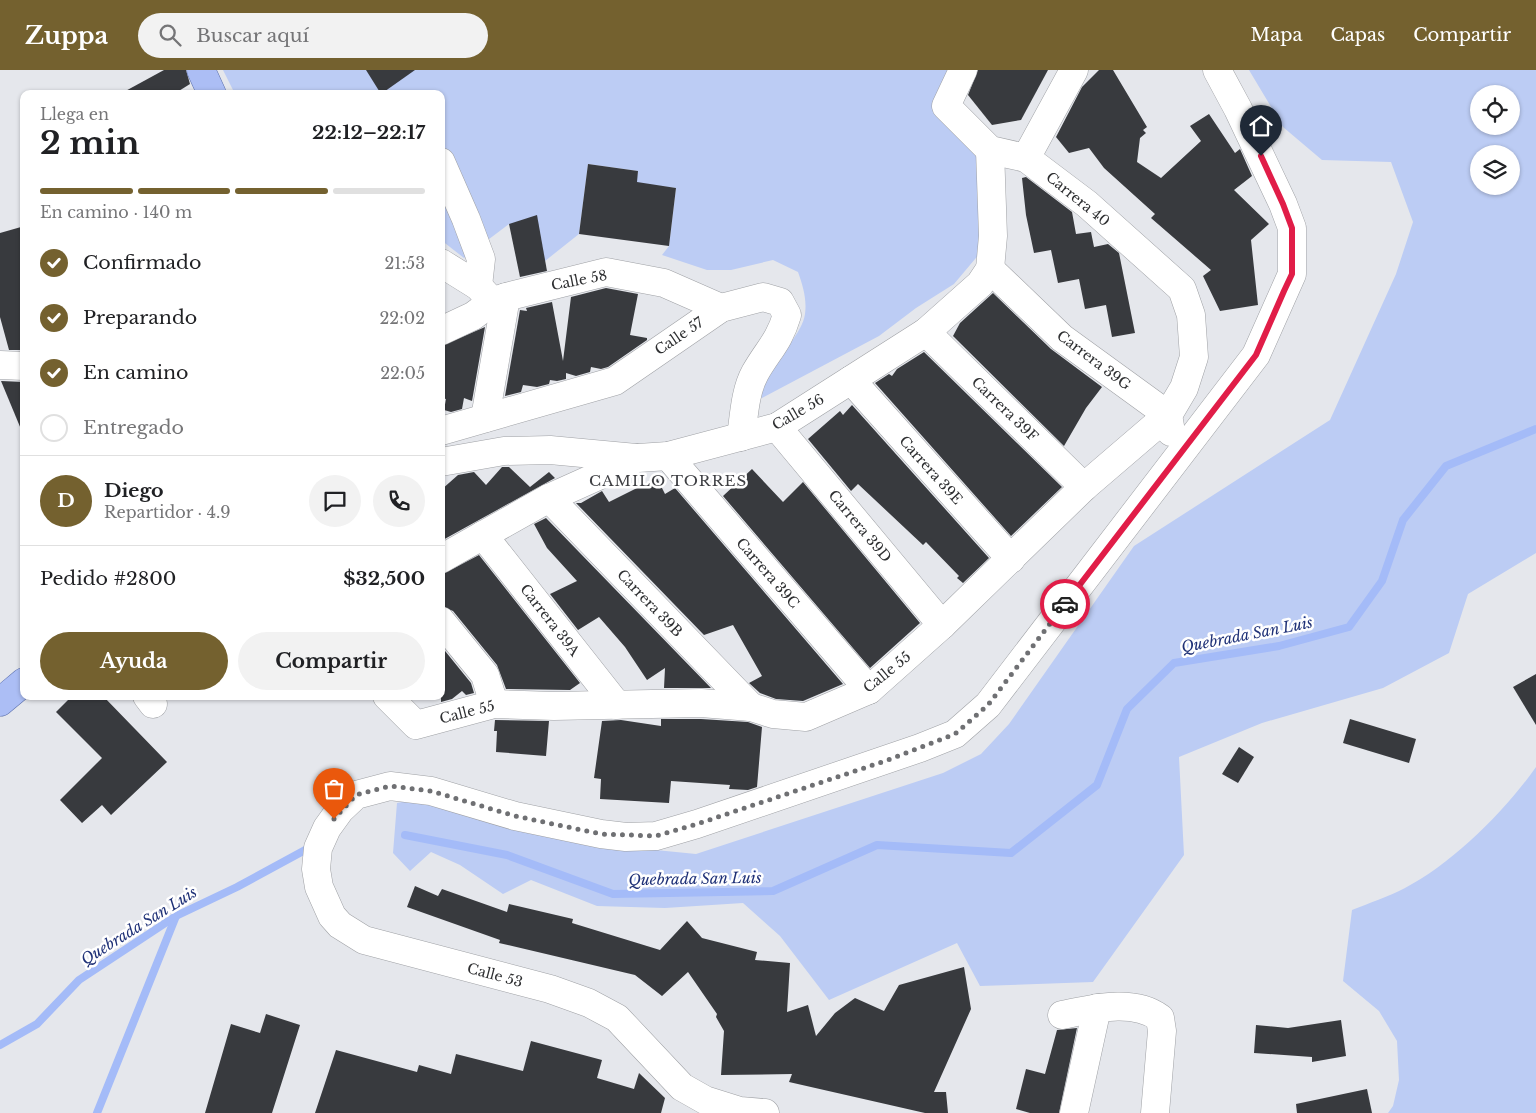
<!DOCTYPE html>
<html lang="es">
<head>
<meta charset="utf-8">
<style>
	:root { --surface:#fff; --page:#f2f2f2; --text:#202124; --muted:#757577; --line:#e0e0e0; --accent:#74612f }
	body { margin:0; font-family:"Libre Baskerville",serif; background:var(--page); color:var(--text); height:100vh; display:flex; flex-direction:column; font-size:19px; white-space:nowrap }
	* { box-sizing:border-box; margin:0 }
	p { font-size:16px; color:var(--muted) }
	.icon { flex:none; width:28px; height:28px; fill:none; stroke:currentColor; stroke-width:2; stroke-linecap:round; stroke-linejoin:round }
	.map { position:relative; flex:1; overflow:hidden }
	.sheet { position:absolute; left:20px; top:20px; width:425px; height:610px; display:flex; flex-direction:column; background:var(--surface); border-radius:10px; box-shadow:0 1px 4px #0004 }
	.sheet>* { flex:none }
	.fabs { position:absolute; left:1470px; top:15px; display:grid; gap:10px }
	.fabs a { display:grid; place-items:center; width:50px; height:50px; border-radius:50%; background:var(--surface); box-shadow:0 1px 4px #0004; font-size:25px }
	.pin { position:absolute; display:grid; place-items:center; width:42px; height:42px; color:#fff; margin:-51px -21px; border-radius:50% 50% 50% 0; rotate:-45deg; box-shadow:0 0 5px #0007 }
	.pin .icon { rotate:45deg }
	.courier { position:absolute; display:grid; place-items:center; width:50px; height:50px; margin:-25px; border:4px solid #e11d48; border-radius:50%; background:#fff; color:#222; box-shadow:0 1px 6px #0007 }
	.overview em { font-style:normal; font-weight:700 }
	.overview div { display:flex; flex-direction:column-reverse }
	.overview { display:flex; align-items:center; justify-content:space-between; height:85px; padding:0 20px }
	h1 { font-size:32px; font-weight:700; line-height:38px }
	.bar { display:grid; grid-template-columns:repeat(4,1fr); gap:8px 5px; align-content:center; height:60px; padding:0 20px }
	.bar i { height:6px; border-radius:4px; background:var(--line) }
	.bar .current { background:var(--accent) }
	.bar p { grid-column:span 4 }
	.line { display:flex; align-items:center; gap:12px; padding:0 20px; border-top:1px solid var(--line) }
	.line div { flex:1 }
	.round { display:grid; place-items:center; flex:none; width:52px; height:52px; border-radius:26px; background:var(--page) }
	ol { padding:0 20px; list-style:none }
	li { display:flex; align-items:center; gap:15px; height:55px }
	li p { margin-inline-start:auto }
	li .icon { padding:5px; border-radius:50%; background:var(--accent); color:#fff; stroke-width:4 }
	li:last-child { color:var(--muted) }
	li i { width:28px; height:28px; border:2px solid var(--line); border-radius:50% }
	.primary-button { display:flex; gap:10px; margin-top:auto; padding:10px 20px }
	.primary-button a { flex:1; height:58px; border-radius:30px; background:var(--accent); color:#fff; font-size:20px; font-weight:700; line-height:58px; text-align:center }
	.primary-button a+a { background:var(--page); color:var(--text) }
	header { display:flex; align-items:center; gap:30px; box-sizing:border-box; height:70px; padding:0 25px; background:var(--accent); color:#fff }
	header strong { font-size:24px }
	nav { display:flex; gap:28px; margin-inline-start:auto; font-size:18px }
	.search { width:350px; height:45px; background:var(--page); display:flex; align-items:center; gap:12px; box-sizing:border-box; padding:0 18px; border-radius:28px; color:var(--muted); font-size:19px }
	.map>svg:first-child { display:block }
	.green { fill:#bcccf4; fill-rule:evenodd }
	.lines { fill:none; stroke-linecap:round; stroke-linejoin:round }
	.stream { stroke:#a4bbf8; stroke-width:8 }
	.building { fill:#383a3e }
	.minor-casing { stroke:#9fa1a5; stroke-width:29 }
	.major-casing { stroke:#5c70ac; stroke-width:29 }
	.minor { stroke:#fff; stroke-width:28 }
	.major { stroke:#acbef5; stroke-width:28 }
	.done { stroke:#6f7073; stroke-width:5; stroke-dasharray:0 9 }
	.route { stroke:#e11d48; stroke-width:6 }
	.labels { text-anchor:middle; stroke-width:5; stroke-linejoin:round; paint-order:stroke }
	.street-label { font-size:14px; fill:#2f3032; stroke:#fff }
	.neighbourhood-label { font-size:15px; letter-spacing:1px; fill:#3e3f43; stroke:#fff }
	.water-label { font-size:15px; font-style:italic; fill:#1f3177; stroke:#fff }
</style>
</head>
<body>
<header>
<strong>Zuppa</strong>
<div class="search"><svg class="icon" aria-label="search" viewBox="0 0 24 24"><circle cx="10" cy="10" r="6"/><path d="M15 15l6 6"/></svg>Buscar aquí</div>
<nav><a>Mapa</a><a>Capas</a><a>Compartir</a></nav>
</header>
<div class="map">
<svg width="1536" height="1043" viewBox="0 0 1536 1043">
	<rect width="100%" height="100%" fill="#e5e7ec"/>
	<g class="green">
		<path d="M223,0H959L960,32L990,80L986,176L954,214L916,238L879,266L762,328L752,316C768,300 802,266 805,244C807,229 803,216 798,202L773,190L731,200H707L662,185L669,176L676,118L652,115L635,120L638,101L588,94L579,164L545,191L509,154L464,188L441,170V24H235Z"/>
		<path d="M1249,0H1536V483L1468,524L1449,583L1383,618L1262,653L1179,687L1184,785L1093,912L980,916L957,873L829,930L780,866L743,833L665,838L597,836L531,810L503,824L460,795L431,782L410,801L393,783L397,733L425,727L565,771L696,784L943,703L981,684L1009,654L1134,476L1330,350L1396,204L1413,152L1391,92L1322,90L1283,57ZM1479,24H1511V56H1479ZM1479,84H1511V116H1479Z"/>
		<path d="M1536,697V1043H1388L1393,1036L1399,1010L1397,971L1379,941L1343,911L1352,840C1369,833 1388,827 1405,818C1452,794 1506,740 1536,697Z"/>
	</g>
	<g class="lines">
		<g class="stream">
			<polyline points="405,765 507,785 613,824 773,821 877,775 1011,783 1097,715 1127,639 1174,593 1279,576 1349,557 1382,511 1403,450 1446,396 1536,359"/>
			<polyline points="0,975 37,954 79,910 176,846 237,817 307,779"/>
			<polyline points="97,1043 176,846"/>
		</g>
	</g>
	<g class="building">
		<polygon points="164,0 186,0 190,14 174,24 120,24"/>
		<polygon points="366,0 415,0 381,24"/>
		<polygon points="978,0 1048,0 1021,50 992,55 968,25"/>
		<polygon points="1099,0 1113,0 1147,57 1143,60 1146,63 1140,68 1137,92 1161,108 1201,71 1190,56 1209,44 1235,83 1240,79 1252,106 1234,120 1269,154 1251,170 1258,235 1220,241 1203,206 1211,200 1151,148 1155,144 1104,98 1089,78 1069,83 1056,67 1082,17"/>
		<polygon points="588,94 638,101 637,112 676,118 669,176 579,164"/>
		<polygon points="1026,107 1072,142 1076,164 1091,162 1094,177 1108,174 1119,183 1135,263 1112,267 1106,235 1085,239 1079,209 1058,213 1051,180 1034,183 1026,145 1022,108"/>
		<polygon points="537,145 547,201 520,207 509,154"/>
		<polygon points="21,157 24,169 24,280 9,280 0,247 0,163"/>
		<polygon points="606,218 638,224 630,265 647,268 647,270 608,297 601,299 591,297 590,302 576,306 566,303 566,309 557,311 550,310 549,314 537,317 523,315 521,322 505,326 520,240 527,241 526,238 552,232 563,291 571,227"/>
		<polygon points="993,223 1051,279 1102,317 1086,338 1064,376 953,266 960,253"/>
		<polygon points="485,257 472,331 464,328 462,339 451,342 444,340 446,329 441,328 441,276"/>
		<polygon points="924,282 1062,417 1011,466 875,313 889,304 892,306 897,299"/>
		<polygon points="1,311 24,312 24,364 23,364"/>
		<polygon points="852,335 989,488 963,513 957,508 959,506 926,472 923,475 858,414 851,421 808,369 840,341 843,345"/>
		<polygon points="502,397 509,397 530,417 549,402 555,408 441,471 441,420 458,405 474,402 486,415"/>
		<polygon points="752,399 783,432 803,412 920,553 870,598 723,426"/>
		<polygon points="657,408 665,424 675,418 843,614 803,631 776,629 760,623 749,613 762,606 733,555 704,565 576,433 581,433 602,421 609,432"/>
		<polygon points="546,448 711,618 664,618 665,598 647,610 625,577 599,547 578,560 550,524 577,511 547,478 534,454"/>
		<polygon points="479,485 580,613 570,620 506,619 497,595 453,541 441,536 441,505"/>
		<polygon points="441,576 471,613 474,623 466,625 462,621 452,629 441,632"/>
		<polygon points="1536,604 1536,655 1513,617"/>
		<polygon points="72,626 103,626 167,692 111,745 102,735 82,753 60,730 102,688 56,642"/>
		<polygon points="661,649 701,649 748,652 762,657 757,717 748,720 729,719 730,715 671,711 669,733 600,729 601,709 594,708 602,651 621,650 661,656"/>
		<polygon points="1350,649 1416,669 1409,693 1343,673"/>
		<polygon points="495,650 549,651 546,686 496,682 497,661 494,661"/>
		<polygon points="1239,677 1254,687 1238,713 1222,704"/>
		<polygon points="415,816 438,826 442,819 507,842 509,834 573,849 572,853 660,880 687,851 702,868 757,882 755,890 790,893 787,942 808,935 816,966 835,943 855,928 884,941 899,915 964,897 971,939 934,1022 946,1022 948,1043 925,1043 789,1012 792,1004 721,1005 724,961 716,947 717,944 688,902 662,926 635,905 499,873 500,870 407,837"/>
		<polygon points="266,944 300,955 272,1043 205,1043 231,954 260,963"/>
		<polygon points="1341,950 1346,986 1312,992 1312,987 1254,983 1256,955 1288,958"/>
		<polygon points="1077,958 1059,1043 1030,1043 1016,1039 1026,999 1045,1004 1057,960"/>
		<polygon points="531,971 602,990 597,1008 634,1019 639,1003 665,1028 661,1043 315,1043 336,980 417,1002 419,995 451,1004 456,984 523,1001"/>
		<polygon points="1367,1019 1372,1043 1297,1043 1296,1034"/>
	</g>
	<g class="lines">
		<defs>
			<g id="minor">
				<polyline points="1026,88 1074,0"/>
				<polyline points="441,92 466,149 481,189 478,216"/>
				<polyline points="441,193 478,216 490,229"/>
				<polyline points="990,199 1062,268 1168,345 1171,362"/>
				<polyline points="441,261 473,246 492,232 506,227 606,202 664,213 721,238"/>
				<polyline points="926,262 1084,417"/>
				<polyline points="0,295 24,296"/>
				<polyline points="851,310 1011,489"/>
				<polyline points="485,348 506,227"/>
				<polyline points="777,357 942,555"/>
				<path d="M441,361L615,311L721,238L763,227L780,232L787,245C779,272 768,280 755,303C745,321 744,346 741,367"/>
				<polyline points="668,386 869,620"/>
				<polyline points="441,392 504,381 550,380 636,388"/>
				<polyline points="549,428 751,637"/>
				<polyline points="483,465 617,635"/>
				<polyline points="441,489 549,428 638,388 668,386 777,357 926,262 980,214 990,199 993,166 990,80"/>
				<polyline points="441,551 485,605 494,634"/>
				<polyline points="147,626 153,634"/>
				<polyline points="387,626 416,655 494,634 554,636 701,633 751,637 773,644 806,647 869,620 942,555 1084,417 1168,345 1184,318 1194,287 1191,245 1182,219 1087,134 1026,88 990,80 946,36 963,0"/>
				<path d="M1062,945C1093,939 1133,928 1160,948L1162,961L1155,1043"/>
				<polyline points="765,1043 740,1041 705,1030 682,1017 617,948 589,933 550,919 364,870 340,855 332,846 319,817 316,799 318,778 327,758 340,740 356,725 390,716 431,721 515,746 601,764 626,767 656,766 697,754 920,678 955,664 988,635 1256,285 1292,204 1292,158 1283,134 1238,39 1217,0"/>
				<polyline points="1074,1043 1097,938"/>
			</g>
			<g id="major">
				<polyline points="201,0 212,24"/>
				<polyline points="0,632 24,612"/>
			</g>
		</defs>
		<use href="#minor" class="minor-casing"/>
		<use href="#major" class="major-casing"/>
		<use href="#minor" class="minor"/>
		<use href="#major" class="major"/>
	</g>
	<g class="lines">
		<polyline class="done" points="334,749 356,725 390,716 431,721 515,746 601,764 656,766 697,754 888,690 955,664 988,635 1065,534"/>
		<polyline class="route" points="1065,534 1256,285 1284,221 1292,204 1292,158 1283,134 1261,86"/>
	</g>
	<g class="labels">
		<g class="street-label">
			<text transform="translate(1078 129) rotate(39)" y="5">Carrera 40</text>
			<text transform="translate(579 210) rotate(-11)" y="5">Calle 58</text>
			<text transform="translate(679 266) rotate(-34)" y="5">Calle 57</text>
			<text transform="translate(1094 290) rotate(37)" y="5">Carrera 39G</text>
			<text transform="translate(1005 339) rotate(44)" y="5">Carrera 39F</text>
			<text transform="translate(798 342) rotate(-30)" y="5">Calle 56</text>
			<text transform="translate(931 400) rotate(48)" y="5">Carrera 39E</text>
			<text transform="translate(860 456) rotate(50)" y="5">Carrera 39D</text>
			<text transform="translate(768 503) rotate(49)" y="5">Carrera 39C</text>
			<text transform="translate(650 533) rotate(46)" y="5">Carrera 39B</text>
			<text transform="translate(550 550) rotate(52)" y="5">Carrera 39A</text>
			<text transform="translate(887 602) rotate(-39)" y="5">Calle 55</text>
			<text transform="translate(467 642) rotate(-14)" y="5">Calle 55</text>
			<text transform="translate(495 905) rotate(15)" y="5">Calle 53</text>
		</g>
		<g class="neighbourhood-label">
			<text x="668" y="416">CAMILO TORRES</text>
		</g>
		<g class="water-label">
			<text transform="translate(1247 565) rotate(-11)" y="5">Quebrada San Luis</text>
			<text transform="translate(695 809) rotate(-1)" y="5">Quebrada San Luis</text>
			<text transform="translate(139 856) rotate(-32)" y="5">Quebrada San Luis</text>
		</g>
	</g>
</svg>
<div class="fabs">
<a><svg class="icon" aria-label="locate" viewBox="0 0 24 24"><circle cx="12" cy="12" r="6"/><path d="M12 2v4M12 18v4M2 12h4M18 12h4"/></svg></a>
<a><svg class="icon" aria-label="layers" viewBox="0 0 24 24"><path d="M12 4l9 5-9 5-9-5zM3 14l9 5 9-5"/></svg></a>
</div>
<div class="pin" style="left:334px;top:749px;background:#ea580c"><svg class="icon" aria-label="bag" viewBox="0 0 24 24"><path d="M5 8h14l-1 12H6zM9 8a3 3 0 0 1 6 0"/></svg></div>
<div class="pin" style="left:1261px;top:86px;background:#1f2937"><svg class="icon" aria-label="home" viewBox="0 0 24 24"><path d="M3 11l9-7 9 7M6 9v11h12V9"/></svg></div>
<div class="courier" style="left:1065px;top:534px"><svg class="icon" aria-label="car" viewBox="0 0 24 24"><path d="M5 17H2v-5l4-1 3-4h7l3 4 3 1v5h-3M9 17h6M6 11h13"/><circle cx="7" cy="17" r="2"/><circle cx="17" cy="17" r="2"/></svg></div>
<section class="sheet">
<div class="overview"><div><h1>2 min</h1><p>Llega en</p></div><em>22:12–22:17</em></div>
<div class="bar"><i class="current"></i><i class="current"></i><i class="current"></i><i></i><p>En camino · 140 m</p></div>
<ol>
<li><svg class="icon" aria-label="check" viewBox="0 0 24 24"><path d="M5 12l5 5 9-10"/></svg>Confirmado<p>21:53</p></li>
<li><svg class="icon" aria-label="check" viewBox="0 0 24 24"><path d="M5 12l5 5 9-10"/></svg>Preparando<p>22:02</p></li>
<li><svg class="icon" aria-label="check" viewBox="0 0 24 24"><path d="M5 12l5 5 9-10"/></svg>En camino<p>22:05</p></li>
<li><i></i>Entregado</li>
</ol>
<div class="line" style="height:90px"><b class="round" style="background:var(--accent);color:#fff">D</b><div><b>Diego</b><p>Repartidor · 4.9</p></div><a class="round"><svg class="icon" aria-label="chat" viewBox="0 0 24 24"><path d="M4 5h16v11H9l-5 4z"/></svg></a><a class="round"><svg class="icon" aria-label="phone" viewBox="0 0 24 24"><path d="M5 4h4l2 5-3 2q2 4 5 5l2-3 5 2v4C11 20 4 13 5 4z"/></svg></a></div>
<div class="line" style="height:65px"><div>Pedido #2800</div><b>$32,500</b></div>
<div class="primary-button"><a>Ayuda</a><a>Compartir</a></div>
</section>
</div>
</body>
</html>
